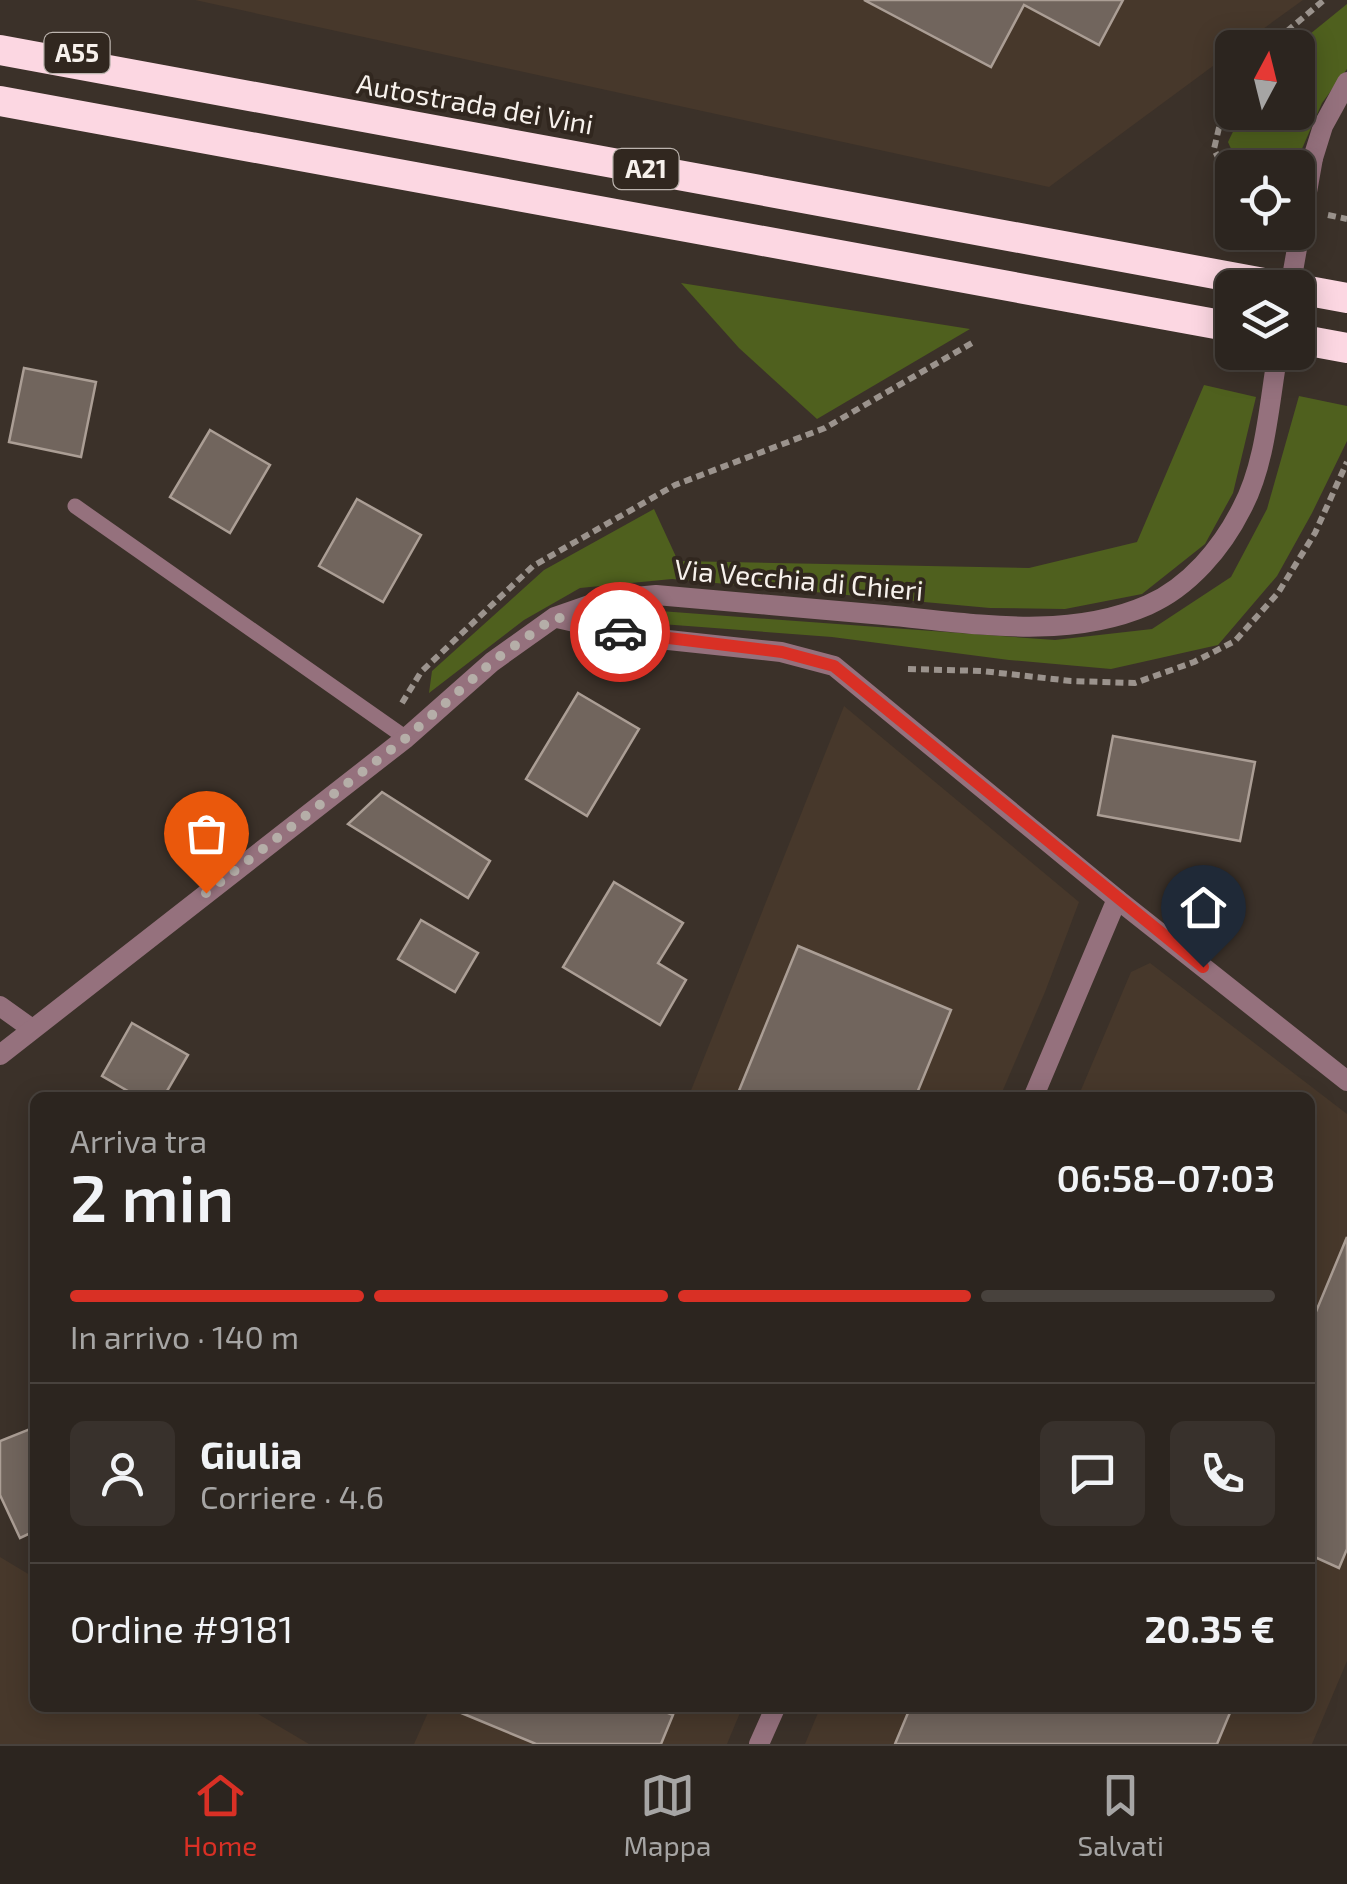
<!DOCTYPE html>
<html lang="it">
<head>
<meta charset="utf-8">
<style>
	:root { --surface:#2c251f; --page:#38312c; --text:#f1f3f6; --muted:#a6a5a4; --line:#48423d; --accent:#d93025 }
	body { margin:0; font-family:"Exo 2",sans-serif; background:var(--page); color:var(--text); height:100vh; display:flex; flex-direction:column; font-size:38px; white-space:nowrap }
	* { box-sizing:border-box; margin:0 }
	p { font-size:32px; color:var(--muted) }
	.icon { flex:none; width:55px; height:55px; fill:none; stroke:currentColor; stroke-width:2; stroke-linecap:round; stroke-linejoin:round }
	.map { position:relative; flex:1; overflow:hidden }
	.details { position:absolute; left:30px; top:1092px; width:1285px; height:620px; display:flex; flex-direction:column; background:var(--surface); border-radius:15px; box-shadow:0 5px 25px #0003,0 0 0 2px var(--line) }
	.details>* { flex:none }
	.needle { width:65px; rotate:7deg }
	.controls { position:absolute; left:1215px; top:30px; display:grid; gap:20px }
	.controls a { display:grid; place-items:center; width:100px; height:100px; border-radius:15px; background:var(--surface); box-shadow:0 5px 25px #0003,0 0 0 2px var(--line); font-size:50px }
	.pin { position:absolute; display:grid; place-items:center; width:85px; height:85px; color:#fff; margin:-102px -42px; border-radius:50% 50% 50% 0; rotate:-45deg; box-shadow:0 0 10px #0007 }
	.pin .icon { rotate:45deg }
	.courier { position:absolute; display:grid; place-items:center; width:100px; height:100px; margin:-50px; border:8px solid #d93025; border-radius:50%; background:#fff; color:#222; box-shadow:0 2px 12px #0007 }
	.head em { font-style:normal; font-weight:600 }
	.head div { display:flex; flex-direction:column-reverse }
	.head { display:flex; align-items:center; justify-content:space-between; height:170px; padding:0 40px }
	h1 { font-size:65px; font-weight:600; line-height:75px }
	.bar { display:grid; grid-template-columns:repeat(4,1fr); gap:15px 10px; align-content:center; height:120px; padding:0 40px }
	.bar i { height:12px; border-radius:8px; background:var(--line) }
	.bar .active { background:var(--accent) }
	.bar p { grid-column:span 4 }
	.line { display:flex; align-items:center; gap:25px; padding:0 40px; border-top:2px solid var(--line) }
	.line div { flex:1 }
	.round { display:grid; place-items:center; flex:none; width:105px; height:105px; border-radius:15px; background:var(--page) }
	.menu { display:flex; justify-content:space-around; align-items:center; height:140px; border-top:2px solid var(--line); background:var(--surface); font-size:28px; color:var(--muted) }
	.menu a { display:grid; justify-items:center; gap:5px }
	.menu .active { color:var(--accent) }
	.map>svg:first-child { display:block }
	.built { fill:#47382b }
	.green { fill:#4f601e }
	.building { fill:#71655d; stroke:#ab9e95; stroke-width:2.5 }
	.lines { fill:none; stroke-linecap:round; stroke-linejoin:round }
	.path { stroke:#9b938d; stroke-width:6; stroke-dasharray:8 5; stroke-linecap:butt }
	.service { stroke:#95717d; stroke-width:15 }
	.minor { stroke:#95717d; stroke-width:20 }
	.motorway { stroke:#fcd7e2; stroke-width:30 }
	.minor-bridge { stroke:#95717d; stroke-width:20 }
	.done { stroke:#b5aea8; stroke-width:10; stroke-dasharray:0 18 }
	.route { stroke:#d93025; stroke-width:12 }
	.labels { text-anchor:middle; stroke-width:8; stroke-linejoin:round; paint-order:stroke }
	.shield { fill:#31271f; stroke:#bcb4ae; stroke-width:2.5 }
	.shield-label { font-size:25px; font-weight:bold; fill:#f7f1ec }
	.street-label { font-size:28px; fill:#f7f1ec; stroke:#31271f }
</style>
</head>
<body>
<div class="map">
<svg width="1347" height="1744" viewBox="0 0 1347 1744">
	<rect width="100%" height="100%" fill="#3b3129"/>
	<g class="built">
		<polygon points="195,0 1303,0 1238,47 1232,48 1232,52 1049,187"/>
		<polygon points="844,706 1079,902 1045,992 1000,1097 688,1098"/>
		<polygon points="1150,963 1347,1114 1347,1661 1312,1744 805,1744 820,1708 1310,1708 1310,1098 1078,1097 1131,972"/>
		<polygon points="0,1557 35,1578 35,1708 248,1708 309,1744 0,1744"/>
		<polygon points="430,1708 742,1708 727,1744 414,1744"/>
	</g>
	<g class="green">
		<polygon points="1347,4 1347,69 1322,103 1301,151 1298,171 1298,168 1239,167 1228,142 1242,113 1298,112 1298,48 1294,47"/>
		<polygon points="681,283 970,329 817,419 739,348"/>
		<polygon points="1204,385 1256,397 1233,493 1205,544 1142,594 1065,609 990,608 672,579 580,588 524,620 429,693 432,671 544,570 654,509 678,561 1029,568 1137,542"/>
		<polygon points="1299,396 1347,406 1347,441 1312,513 1277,576 1218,645 1111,669 1009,660 832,637 648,623 660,611 1055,640 1152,629 1231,577 1267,509"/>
	</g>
	<g class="building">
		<polygon points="864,0 1123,0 1099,45 1024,5 991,67"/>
		<polygon points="24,368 96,382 81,457 9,442"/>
		<polygon points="210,430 270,465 230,533 170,497"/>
		<polygon points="357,499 421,535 383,602 319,566"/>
		<polygon points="578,693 639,729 587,816 526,779"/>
		<polygon points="1113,736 1255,762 1240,841 1098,815"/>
		<polygon points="382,792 490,861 468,898 348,824"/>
		<polygon points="614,882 683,923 658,963 686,980 660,1025 563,967"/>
		<polygon points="421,920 478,953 455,992 398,959"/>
		<polygon points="798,946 951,1010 915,1098 736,1098"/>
		<polygon points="132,1023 188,1055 163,1098 140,1098 102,1076"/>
		<polygon points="1347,1237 1347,1549 1339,1568 1310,1555 1310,1326"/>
		<polygon points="35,1427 35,1531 20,1538 0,1495 0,1441"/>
		<polygon points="461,1708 656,1708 673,1715 661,1744 536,1744 459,1712"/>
		<polygon points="910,1708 1232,1708 1217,1744 895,1744"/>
	</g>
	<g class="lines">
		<g class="path">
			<polyline points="1267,48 1324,0"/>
			<polyline points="1232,91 1225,102 1214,149 1232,186"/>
			<polyline points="1328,215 1347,219"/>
			<polyline points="908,669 982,671 1071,681 1135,683 1194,662 1235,641 1278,593 1315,533 1347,462"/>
			<polyline points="402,703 421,672 533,566 675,485 825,428 972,343"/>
		</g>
		<polyline class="service" points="75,506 406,738"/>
		<g class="minor">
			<polyline points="1313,158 1323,126 1347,82"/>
			<polyline points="557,618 640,637 781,652 834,666 1117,899 1347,1081"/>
			<polyline points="0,1006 32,1029"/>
			<path d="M0,1055L406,738L492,662L555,617L604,600L656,595C732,602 808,608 884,615C971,623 1066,641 1148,605C1189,587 1222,548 1242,508C1266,463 1269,403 1278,352"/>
			<polyline points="1033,1098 1117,899"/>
			<polyline points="759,1744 775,1708"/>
		</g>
		<g class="motorway">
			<polyline points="0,50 1291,288"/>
			<polyline points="0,101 1232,327"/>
			<polyline points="1298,289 1347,298"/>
			<polyline points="1298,339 1347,348"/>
		</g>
		<polyline class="minor-bridge" points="1290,288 1313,158"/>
	</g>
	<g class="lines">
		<polyline class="done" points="206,893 406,738 492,662 555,617 620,632"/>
		<polyline class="route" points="620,632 782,652 834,666 1203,967"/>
	</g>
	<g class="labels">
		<g class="shield">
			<rect x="44.5" y="33" width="65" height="40" rx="8"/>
			<rect x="613.5" y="149" width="65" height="40" rx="8"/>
		</g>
		<g class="shield-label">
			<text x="77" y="62">A55</text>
			<text x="646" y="178">A21</text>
		</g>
		<g class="street-label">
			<text transform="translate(475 104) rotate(10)" y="10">Autostrada dei Vini</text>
			<text transform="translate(799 580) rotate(5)" y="10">Via Vecchia di Chieri</text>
		</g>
	</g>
</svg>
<div class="controls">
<a><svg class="needle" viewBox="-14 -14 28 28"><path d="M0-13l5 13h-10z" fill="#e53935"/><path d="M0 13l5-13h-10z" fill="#a6a5a4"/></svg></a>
<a><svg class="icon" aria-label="locate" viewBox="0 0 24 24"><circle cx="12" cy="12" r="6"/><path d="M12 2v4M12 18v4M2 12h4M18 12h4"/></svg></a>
<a><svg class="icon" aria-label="layers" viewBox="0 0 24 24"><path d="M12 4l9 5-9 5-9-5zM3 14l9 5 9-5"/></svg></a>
</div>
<div class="pin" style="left:206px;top:893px;background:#ea580c"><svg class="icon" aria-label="bag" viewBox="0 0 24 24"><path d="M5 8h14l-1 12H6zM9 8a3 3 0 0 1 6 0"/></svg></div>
<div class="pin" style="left:1203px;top:967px;background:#1f2937"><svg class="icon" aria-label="home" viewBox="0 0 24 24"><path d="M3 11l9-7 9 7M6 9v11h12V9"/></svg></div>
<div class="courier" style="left:620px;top:632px"><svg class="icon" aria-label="car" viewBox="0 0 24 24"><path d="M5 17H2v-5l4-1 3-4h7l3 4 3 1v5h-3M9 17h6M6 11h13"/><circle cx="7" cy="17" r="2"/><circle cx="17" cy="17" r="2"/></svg></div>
<section class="details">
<div class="head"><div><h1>2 min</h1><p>Arriva tra</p></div><em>06:58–07:03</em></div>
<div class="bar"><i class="active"></i><i class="active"></i><i class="active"></i><i></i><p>In arrivo · 140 m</p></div>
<div class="line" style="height:180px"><a class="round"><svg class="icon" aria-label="person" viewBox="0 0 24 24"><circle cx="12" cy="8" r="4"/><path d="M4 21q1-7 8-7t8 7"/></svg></a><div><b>Giulia</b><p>Corriere · 4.6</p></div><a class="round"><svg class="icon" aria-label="chat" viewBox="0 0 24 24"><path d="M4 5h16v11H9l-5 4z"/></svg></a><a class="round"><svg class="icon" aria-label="phone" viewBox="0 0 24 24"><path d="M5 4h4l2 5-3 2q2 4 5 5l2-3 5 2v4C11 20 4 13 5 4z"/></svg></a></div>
<div class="line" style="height:130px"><div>Ordine #9181</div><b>20.35 €</b></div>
</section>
</div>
<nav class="menu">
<a class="active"><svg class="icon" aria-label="home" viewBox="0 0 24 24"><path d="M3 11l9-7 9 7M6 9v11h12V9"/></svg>Home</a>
<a><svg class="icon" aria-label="map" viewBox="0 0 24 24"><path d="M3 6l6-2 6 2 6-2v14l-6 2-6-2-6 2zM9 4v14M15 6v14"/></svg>Mappa</a>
<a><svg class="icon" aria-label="saved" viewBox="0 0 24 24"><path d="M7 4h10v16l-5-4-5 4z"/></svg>Salvati</a>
</nav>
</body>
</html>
